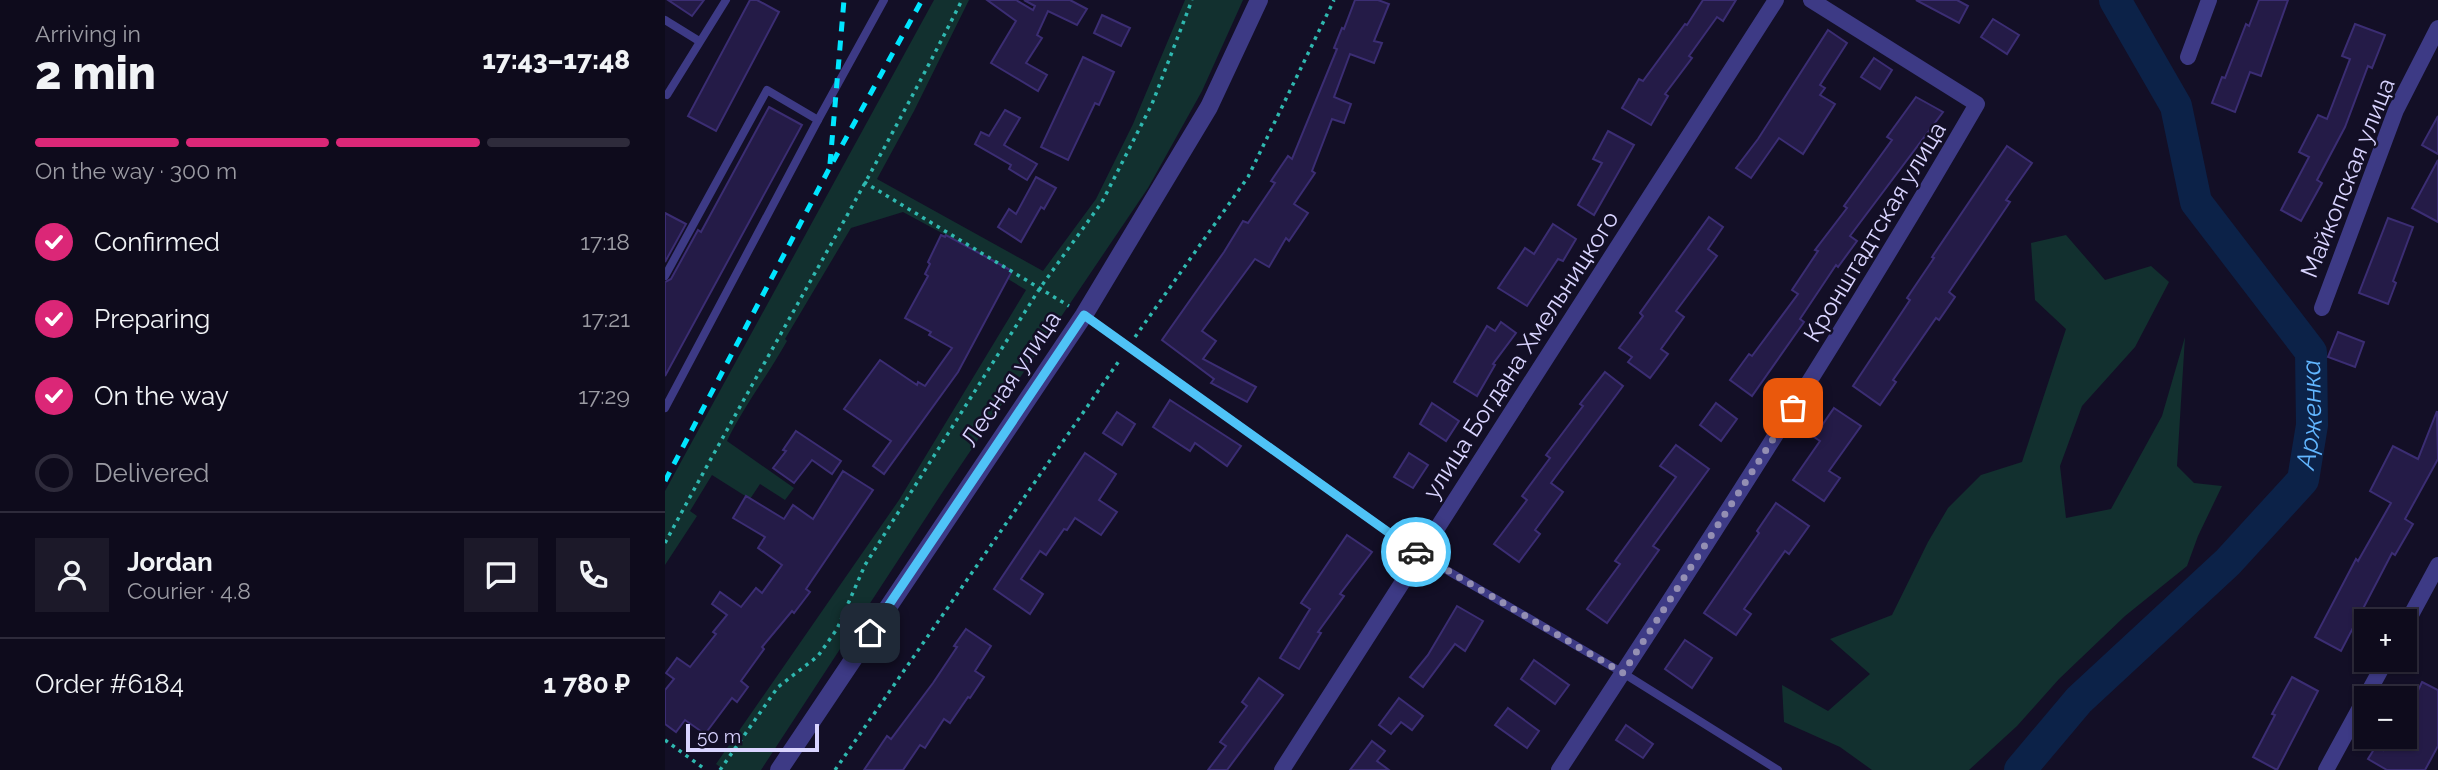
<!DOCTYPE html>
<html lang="en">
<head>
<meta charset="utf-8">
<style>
	:root { --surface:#0e0b1c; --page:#1c1929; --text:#f1f3f6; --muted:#9b9ba3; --line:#2e2b3b; --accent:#db2777 }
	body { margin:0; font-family:Raleway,sans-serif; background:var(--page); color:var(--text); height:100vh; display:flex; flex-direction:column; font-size:26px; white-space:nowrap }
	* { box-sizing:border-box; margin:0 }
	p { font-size:23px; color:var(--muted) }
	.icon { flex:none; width:38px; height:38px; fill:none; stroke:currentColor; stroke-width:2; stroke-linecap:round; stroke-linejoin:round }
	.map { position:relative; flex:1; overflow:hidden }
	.drawer { display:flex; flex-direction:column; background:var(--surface); width:665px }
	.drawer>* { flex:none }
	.buttons { position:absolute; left:1689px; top:609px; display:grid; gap:14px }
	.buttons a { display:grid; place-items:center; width:63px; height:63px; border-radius:0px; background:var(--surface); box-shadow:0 2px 5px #0004,0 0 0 2px var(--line); font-size:35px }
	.scale { position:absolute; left:21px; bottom:18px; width:133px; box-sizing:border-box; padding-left:7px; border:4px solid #d9d4ff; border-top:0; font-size:19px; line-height:24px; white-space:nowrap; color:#d9d4ff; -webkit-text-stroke:5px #130f26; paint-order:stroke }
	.pin { position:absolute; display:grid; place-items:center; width:60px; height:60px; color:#fff; margin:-30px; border-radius:14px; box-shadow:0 4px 10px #0006 }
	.courier { position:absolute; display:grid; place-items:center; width:70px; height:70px; margin:-35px; border:5px solid #4fc3f7; border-radius:50%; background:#fff; color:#222; box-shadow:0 2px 9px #0007 }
	.head em { font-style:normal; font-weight:800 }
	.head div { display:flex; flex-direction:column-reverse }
	.head { display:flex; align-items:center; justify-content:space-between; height:119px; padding:0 35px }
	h1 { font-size:46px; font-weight:800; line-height:52px }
	.bar { display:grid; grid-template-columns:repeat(4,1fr); gap:10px 7px; align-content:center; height:84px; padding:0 35px }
	.bar i { height:9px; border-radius:5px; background:var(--line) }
	.bar .selected { background:var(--accent) }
	.bar p { grid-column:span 4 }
	.line { display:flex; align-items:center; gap:18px; padding:0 35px; border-top:2px solid var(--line) }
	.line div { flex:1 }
	.round { display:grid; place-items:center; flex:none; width:74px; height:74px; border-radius:0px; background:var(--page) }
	ol { padding:0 35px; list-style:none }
	li { display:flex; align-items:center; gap:21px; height:77px }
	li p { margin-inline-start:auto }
	li .icon { padding:7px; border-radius:50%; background:var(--accent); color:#fff; stroke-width:4 }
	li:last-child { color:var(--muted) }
	li i { width:38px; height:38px; border:4px solid var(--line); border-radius:50% }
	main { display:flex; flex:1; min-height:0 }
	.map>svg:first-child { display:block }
	.green { fill:#12302f }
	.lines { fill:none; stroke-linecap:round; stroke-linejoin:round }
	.river { stroke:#0c2248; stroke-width:32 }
	.building { fill:#241b47; stroke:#3b2d73; stroke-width:2 }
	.path { stroke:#2fb8b0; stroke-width:3.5; stroke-dasharray:3.5 5; stroke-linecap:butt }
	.service { stroke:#3d3a85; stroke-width:8 }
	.minor { stroke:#3d3a85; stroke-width:16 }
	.tertiary { stroke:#3d3a85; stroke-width:18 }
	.rail { stroke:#00e5ff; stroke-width:5; stroke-dasharray:10 9; stroke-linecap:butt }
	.done { stroke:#948fb3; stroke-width:7; stroke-dasharray:0 12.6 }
	.route { stroke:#4fc3f7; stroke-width:9 }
	.labels { text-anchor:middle; stroke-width:5; stroke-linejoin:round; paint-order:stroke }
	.street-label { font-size:24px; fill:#d9d4ff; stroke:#130f26 }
	.water-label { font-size:26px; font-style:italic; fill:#62b6ff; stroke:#130f26 }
</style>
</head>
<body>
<main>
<section class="drawer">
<div class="head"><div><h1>2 min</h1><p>Arriving in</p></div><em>17:43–17:48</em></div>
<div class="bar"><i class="selected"></i><i class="selected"></i><i class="selected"></i><i></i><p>On the way · 300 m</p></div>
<ol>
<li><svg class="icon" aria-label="check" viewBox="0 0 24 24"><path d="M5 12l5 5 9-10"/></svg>Confirmed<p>17:18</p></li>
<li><svg class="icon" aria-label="check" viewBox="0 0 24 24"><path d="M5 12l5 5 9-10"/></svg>Preparing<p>17:21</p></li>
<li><svg class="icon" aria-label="check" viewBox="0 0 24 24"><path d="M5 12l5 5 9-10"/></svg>On the way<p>17:29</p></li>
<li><i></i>Delivered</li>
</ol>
<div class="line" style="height:126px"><a class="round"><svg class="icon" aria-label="person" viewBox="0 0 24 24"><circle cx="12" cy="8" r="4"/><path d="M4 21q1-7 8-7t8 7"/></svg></a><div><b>Jordan</b><p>Courier · 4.8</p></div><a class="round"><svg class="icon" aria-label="chat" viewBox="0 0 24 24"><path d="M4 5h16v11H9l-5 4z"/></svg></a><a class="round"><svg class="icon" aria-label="phone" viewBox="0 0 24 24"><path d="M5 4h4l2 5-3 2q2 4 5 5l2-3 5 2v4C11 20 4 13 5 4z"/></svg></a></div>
<div class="line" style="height:91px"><div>Order #6184</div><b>1 780 ₽</b></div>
</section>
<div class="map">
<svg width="1773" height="770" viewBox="0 0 1773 770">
	<rect width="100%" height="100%" fill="#130f26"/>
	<g class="green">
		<path d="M269,0H304L249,111L212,179L378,271L431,199L468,124L520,0H578L537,91L483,188L279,490L96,770H59L51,764L234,500L361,290L343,279L347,271L238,212L186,228L120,339L122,341C103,375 79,406 62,441L129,488L120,500L95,484L85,499L47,475L25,511L32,516L0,565V491Z"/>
		<polygon points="1401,235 1440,280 1486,266 1504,282 1470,347 1417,406 1395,466 1401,518 1446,509 1497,416 1520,337 1512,466 1529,483 1557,486 1533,536 1522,566 1460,616 1394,679 1352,726 1304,770 1207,770 1175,747 1119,722 1117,685 1163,711 1205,674 1165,639 1227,615 1263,542 1283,508 1316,475 1357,462 1401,329 1370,300 1366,243"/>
	</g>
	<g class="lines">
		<path class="river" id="s1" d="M1355,770L1414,700L1563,562L1638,480L1647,425L1646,352L1531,202L1511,106L1450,0"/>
	</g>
	<g class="building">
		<polygon points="3,0 39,0 27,16"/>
		<polygon points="85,0 92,0 114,12 51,131 23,116"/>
		<polygon points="322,0 351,0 368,10 370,6 359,0 405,0 422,9 412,25 383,11 372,35 377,38 361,63 382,75 373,91 326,63 351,21"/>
		<polygon points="690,0 713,0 724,4 709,41 717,43 709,63 685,54 669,97 686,104 679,123 667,119 647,171 650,173 629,204 643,213 624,241 621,238 604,267 590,259 537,331 551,341 538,359 591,387 582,402 546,383 549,379 497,340 559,252 578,221 583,223 610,183 606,181 623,156 627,159 672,49 669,48 677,28 679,29"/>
		<polygon points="1038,0 1071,0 1058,21 1052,17 1024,56 1027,58 1000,94 1003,96 986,125 957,108 974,79 978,81 1020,24 1022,25"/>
		<polygon points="1251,0 1292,0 1303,6 1294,23"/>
		<polygon points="1594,0 1623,0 1596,76 1585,72 1570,112 1547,103 1557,77 1560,78 1581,24 1584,26"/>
		<polygon points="437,15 465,28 456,46 429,33"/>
		<polygon points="1328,19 1354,35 1342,54 1316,37"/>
		<polygon points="1690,24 1720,35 1707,68 1703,66 1680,127 1652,180 1657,183 1636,221 1616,210 1644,157 1634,152 1653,115 1662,119 1685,59 1677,56"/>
		<polygon points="1163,30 1182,43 1155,85 1160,88 1155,95 1170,104 1138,154 1114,138 1086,178 1071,168 1093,139"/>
		<polygon points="418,57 449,72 434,105 430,103 403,160 376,147"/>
		<polygon points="1209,58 1227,70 1215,89 1196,77"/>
		<polygon points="1251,97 1278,112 1185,236 1192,241 1173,267 1171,265 1135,319 1139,322 1087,396 1065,380 1084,354 1087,356 1133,294 1127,290 1153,251 1150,250 1182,208 1179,206 1227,140 1222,137"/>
		<polygon points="104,107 137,125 0,376 0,282 6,279 33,230 36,232"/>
		<polygon points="340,110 355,118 339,145 372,164 362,180 344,169 346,165 310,144 316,132 324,136"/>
		<polygon points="1773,116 1773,154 1757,145"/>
		<polygon points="943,131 969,145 929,215 913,205 937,163 928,159"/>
		<polygon points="1342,146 1367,163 1341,200 1345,202 1284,292 1290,297 1274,320 1271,318 1228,380 1231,382 1215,405 1188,386 1245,300 1242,298 1269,258 1267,257"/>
		<polygon points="1773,160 1773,222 1747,208"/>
		<polygon points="371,177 391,188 379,209 376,207 356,242 333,227 344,209 351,214"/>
		<polygon points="0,213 21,224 0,262"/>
		<polygon points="1044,217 1058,227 1043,249 1052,256 1011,311 1019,317 996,349 1003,354 985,378 963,362 967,357 954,348 978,316 975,313"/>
		<polygon points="1723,218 1748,227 1728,281 1731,283 1723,304 1694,293"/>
		<polygon points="888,224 911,239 898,261 893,259 862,306 833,288 860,248 869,254"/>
		<polygon points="276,235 280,237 281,235 347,271 293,372 219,474 208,466 226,441 179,409 215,360 252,385 253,382 260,386 287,348 264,335 266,332 240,318 263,276 260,274 265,264 263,262"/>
		<polygon points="836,322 851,333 828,364 830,365 812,396 789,382 822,326 830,331"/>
		<polygon points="1673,332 1699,342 1690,367 1663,357"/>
		<polygon points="940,372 958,386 886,483 898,492 870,530 875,534 854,562 829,544 862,500 857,496 885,458 881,455 918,406 915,404"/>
		<polygon points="505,400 576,446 562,466 530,443 525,451 488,427"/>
		<polygon points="767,403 794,421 781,441 755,424"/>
		<polygon points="1051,403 1072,419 1056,441 1035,425"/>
		<polygon points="1169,408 1196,426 1164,471 1175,478 1159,501 1128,480 1155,441 1149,437"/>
		<polygon points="1772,411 1773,459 1740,519 1748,524 1730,555 1727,553 1676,651 1650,637 1691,559 1693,561 1726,503 1705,491 1728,446 1753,459"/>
		<polygon points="452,412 470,424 457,445 438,433"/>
		<polygon points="131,431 176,461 167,474 147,460 129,483 108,468 121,451 118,450"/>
		<polygon points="1011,445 1044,469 988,546 994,550 942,623 922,609 955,564 950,561 1011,477 995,466"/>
		<polygon points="420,453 451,474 434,500 452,512 436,535 410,518 402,530 399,529 381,555 375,551 356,579 378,594 365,614 329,589"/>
		<polygon points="744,453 763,465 748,488 729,477"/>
		<polygon points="178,471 208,490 141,589 145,592 129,613 127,611 97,647 99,649 76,681 83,687 72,702 67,698 40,734 20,720 11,732 0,724 0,690 9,679 1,673 12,658 25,667 51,634 48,632 62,615 47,604 55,592 76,607 91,588 97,593 117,565 93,548 100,537 68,518 81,496 119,519 128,505 148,519"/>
		<polygon points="1111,503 1144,526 1124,554 1120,551 1079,609 1086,614 1071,635 1039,613 1094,533 1092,531"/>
		<polygon points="682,535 707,552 675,594 679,596 653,632 656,633 634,669 615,658 645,609 636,603"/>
		<polygon points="792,606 818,621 800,651 790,644 758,687 745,677 763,655"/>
		<polygon points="301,629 326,646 310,671 319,677 305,698 303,697 285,723 279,719 260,748 255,745 238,770 199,770 222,736 226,739 268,683 292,647 289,646"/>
		<polygon points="1020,640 1047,658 1027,688 1000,669"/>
		<polygon points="869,660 904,685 890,704 856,679"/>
		<polygon points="1627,677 1653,691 1612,770 1588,757 1610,715 1607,714"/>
		<polygon points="594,678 618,695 562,770 543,770 561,746 555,742 582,706 577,702"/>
		<polygon points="1757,682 1773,690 1773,746 1760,770 1722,770 1703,759 1711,746 1718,750 1725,737 1740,737 1740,718"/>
		<polygon points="734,698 758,716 747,730 736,722 726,734 714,725"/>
		<polygon points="843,708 874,731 862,748 830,725"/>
		<polygon points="961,725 988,744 978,758 951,740"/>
		<polygon points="707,741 720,751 712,761 724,770 685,770"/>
	</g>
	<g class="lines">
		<g class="path">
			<polyline points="199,182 404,306"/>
			<polyline points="470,337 583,177 669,0"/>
			<path d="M0,543C98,361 204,184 297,0"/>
			<polyline points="0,740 41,770"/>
			<polyline points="55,770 113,687 153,656 172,629 200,565 375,288 437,202 487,104 527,0"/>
			<polyline points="170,770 456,358"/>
		</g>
		<g class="service">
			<polyline points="0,20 34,41"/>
			<polyline points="2,95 61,0"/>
			<polyline points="153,120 219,0"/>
			<polyline points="0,276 102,90 153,120 0,408"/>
			<polyline points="419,315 754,554 958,673 1113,770"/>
		</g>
		<g class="minor">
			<polyline points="1523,57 1544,0"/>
			<polyline points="1657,308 1731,110 1773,28"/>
			<polyline points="1740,626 1773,565"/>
			<polyline points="617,770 1111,0"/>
			<path d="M894,770C1038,551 1180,331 1312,104L1146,0"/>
			<polyline points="1661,770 1721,660"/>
		</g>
		<polyline class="tertiary" points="114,770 419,315 544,107 594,0"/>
		<g class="rail">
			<polyline points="165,164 179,0"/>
			<polyline points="0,481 164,169 257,0"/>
		</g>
	</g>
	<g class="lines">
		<polyline class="done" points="751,552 958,673 1128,408"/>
		<polyline class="route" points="205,633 419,315 751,552"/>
	</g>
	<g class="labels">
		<g class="street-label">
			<text transform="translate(1683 178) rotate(-68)" y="8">Майкопская улица</text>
			<text transform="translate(1210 232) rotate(-59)" y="8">Кронштадтская улица</text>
			<text transform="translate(856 355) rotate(-57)" y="8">улица Богдана Хмельницкого</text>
			<text transform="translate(346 379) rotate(-56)" y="8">Лесная улица</text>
		</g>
		<g class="water-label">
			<text dy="9" stroke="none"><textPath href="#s1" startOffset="472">Арженка</textPath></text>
		</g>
	</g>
</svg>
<div class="buttons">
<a>+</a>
<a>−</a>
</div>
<div class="scale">50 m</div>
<div class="pin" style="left:1128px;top:408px;background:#ea580c"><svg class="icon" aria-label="bag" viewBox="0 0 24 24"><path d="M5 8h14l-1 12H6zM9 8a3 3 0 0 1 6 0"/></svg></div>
<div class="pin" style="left:205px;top:633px;background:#1f2937"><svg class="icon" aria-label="home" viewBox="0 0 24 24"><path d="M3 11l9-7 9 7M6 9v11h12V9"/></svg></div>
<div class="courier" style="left:751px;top:552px"><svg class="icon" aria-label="car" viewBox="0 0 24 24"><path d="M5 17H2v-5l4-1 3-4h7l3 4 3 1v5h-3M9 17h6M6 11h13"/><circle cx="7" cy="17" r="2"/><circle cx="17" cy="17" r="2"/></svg></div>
</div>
</main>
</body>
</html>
